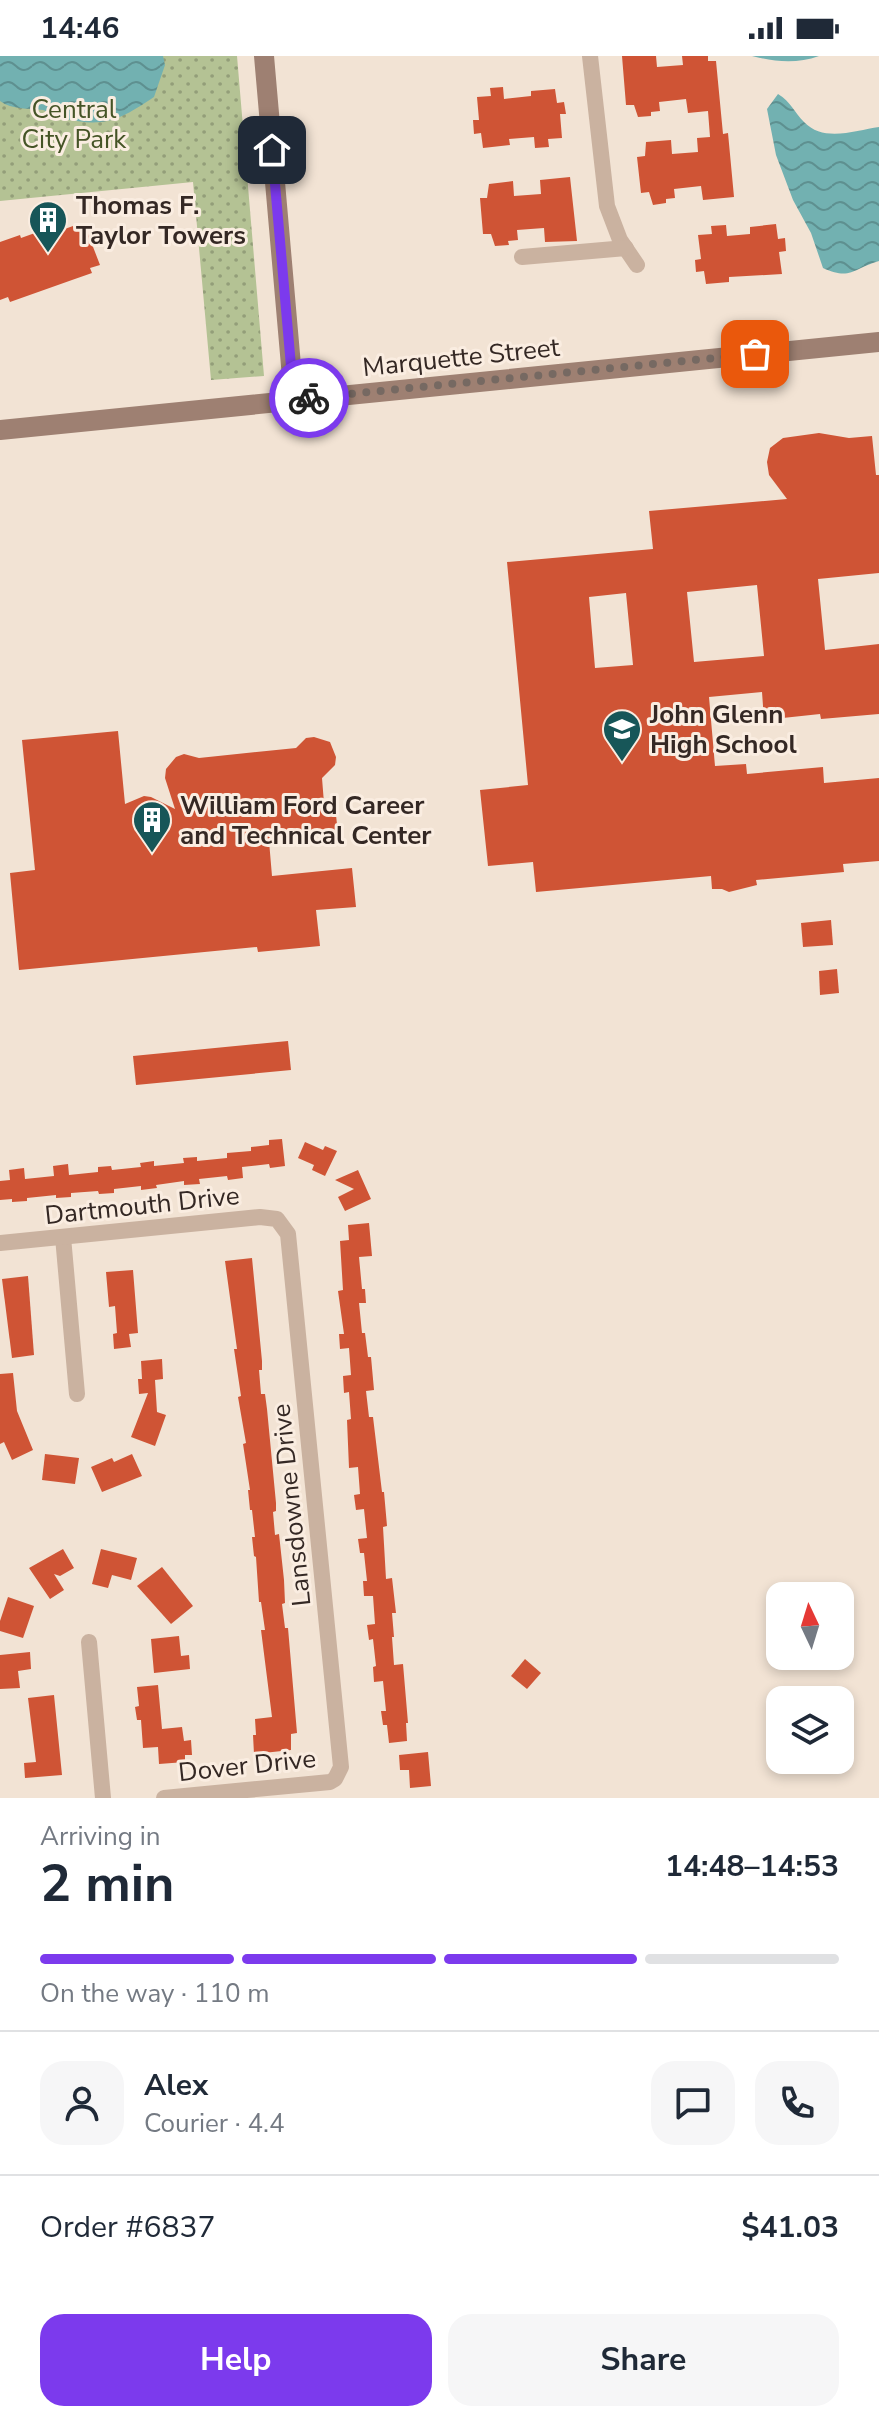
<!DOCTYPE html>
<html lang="en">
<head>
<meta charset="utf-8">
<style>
	:root { --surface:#fff; --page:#f6f6f7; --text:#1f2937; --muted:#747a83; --line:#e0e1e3; --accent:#7c3aed }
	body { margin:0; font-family:"Nunito Sans",sans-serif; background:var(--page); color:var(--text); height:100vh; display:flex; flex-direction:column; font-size:30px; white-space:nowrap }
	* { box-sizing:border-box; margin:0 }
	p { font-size:26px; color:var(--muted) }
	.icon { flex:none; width:44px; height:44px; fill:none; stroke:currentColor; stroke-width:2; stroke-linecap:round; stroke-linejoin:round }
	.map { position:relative; height:1742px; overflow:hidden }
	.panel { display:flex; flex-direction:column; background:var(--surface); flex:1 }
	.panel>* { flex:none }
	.needle { width:52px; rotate:356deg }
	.controls { position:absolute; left:766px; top:1526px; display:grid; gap:16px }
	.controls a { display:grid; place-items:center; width:88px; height:88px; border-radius:16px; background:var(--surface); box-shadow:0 4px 12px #0003; font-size:40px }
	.pin { position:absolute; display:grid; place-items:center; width:68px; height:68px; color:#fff; margin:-34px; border-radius:16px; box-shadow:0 4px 12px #0006 }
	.courier { position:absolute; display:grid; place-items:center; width:80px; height:80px; margin:-40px; border:6px solid #7c3aed; border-radius:50%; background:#fff; color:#222; box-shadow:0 2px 10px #0007 }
	.overview em { font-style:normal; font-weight:700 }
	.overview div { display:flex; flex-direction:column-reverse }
	.overview { display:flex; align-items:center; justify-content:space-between; height:136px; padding:0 40px }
	h1 { font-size:52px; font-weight:700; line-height:60px }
	.bar { display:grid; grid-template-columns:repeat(4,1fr); gap:12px 8px; align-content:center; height:96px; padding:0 40px }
	.bar i { height:10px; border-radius:6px; background:var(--line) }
	.bar .current { background:var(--accent) }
	.bar p { grid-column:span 4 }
	.line { display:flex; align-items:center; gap:20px; padding:0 40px; border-top:2px solid var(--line) }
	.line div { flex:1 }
	.round { display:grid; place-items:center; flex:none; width:84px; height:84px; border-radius:24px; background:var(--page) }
	.action { display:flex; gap:16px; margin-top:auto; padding:16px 40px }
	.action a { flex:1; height:92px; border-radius:24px; background:var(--accent); color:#fff; font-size:32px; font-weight:700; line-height:92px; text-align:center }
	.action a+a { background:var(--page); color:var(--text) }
	.status { display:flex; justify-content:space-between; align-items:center; height:56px; padding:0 40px; background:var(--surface); direction:ltr }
	.status svg { height:22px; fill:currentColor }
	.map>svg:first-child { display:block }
	.park { fill:url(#park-dots) }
	.water { fill:url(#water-waves) }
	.building { fill:#cf5435; fill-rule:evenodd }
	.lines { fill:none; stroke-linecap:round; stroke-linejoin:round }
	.street { stroke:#cab2a0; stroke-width:16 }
	.secondary { stroke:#9e8072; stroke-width:20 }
	.done { stroke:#766962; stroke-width:8; stroke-dasharray:0 14.4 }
	.route { stroke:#7c3aed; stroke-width:10 }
	.labels { text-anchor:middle; stroke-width:6; stroke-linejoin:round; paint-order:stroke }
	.park-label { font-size:26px; fill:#455426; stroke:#faede1 }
	.poi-label { font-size:26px; font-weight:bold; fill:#342824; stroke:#faede1; text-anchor:start }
	.street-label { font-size:26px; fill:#342824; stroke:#faede1 }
</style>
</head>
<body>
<div class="status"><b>14:46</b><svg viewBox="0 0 49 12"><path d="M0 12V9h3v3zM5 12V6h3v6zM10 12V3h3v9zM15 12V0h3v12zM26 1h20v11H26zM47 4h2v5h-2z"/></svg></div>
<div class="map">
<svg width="879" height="1742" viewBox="0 0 879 1742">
	<defs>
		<pattern id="park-dots" width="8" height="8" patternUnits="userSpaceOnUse" patternTransform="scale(2)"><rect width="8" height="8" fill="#b4c294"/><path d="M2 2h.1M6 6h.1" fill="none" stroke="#939e79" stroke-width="1.8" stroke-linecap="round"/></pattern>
		<pattern id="water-waves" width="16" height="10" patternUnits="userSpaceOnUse" patternTransform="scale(2)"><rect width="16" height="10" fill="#72b1b1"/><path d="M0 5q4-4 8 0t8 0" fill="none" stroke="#5e9090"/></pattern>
	</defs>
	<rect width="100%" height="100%" fill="#f2e3d4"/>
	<polygon class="park" points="0,0 237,0 264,320 211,324 193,126 0,145"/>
	<g class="water">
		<path d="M0,0H163L165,9L154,41C121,63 106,72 66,63C58,61 51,56 43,54C29,52 12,54 0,45Z"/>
		<path d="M752,0H819C797,8 775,6 752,0Z"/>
		<path d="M778,38C791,46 794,56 804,66C824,87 856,74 879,71V205C854,212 851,225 823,212L811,177L793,144L776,99L767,53Z"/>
	</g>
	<g class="building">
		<polygon points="622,0 656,0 657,11 683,9 682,0 708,0 708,5 716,5 723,78 728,77 734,141 703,144 701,130 674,133 675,142 666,143 666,147 653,149 649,136 641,137 637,101 645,100 646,86 671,84 672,98 698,96 697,82 710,81 708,55 688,57 686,43 659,46 660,55 651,56 651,60 638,61 634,49 626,49"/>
		<polygon points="503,31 504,43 531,40 531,35 555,33 557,47 564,46 566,58 560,58 562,82 548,83 549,91 535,92 534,81 509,83 510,89 483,92 481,77 474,78 473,64 479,64 477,41 491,40 490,32"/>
		<polygon points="570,121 577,185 545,186 544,172 517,174 518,184 508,185 509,189 495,190 491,178 483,178 480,142 487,142 489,128 513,125 514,140 541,138 540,124"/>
		<polygon points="60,168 62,174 73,170 75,174 85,170 100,209 90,212 92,217 72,224 10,246 8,241 0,244 0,186 20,179 21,182"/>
		<polygon points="776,168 778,183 785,182 786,195 779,196 782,218 729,221 729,226 706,228 704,215 696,216 695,204 701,203 698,179 712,178 711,170 726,169 727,180 750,178 750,171"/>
		<path d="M819,377L849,382L872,380L876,419H879V517L818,523L825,594L879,588V658L821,663L820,658L764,664L762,636L709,641L715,710L746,708L747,718L823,711L824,727L879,722V805L843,808L844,816L756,824L757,829L729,836L722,833H712L711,820L536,836L533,806L488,810L480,734L528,729L507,506L653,493L649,455L787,443L769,419L767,406L770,392L783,382ZM757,529L764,600L694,606L687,536ZM626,537L633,609L595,612L589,541Z"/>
		<polygon points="118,675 125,748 144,740 151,741 175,753 165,722 166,713 176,701 184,698 199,702 296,692 306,682 314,681 330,686 336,701 335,709 322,722 325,760 336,759 338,778 269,785 272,820 352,812 356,851 316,854 320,890 258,896 257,891 19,914 10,817 35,814 22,684"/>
		<polygon points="831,864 833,889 803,891 801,867"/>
		<polygon points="837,913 839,937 820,939 819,915"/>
		<polygon points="288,985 291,1014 136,1029 133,1000"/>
		<polygon points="282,1083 285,1110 270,1112 269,1108 242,1111 243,1122 228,1124 227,1120 199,1123 200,1128 184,1129 184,1125 156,1129 157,1132 141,1134 141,1130 114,1133 114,1137 99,1138 98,1135 71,1137 71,1141 56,1142 56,1139 27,1142 27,1145 12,1146 12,1143 0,1144 0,1125 10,1124 9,1114 24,1112 25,1123 54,1120 53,1110 68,1108 69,1119 98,1116 98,1111 111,1110 112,1114 141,1111 140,1107 154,1105 154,1110 184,1107 183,1102 197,1101 197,1105 227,1102 227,1097 251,1095 251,1091 269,1089 269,1084"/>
		<polygon points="305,1086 323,1094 325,1090 337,1095 325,1120 312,1114 314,1109 298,1102"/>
		<polygon points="358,1114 371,1143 345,1155 338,1141 354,1133 335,1124"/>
		<polygon points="369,1167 372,1200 359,1201 362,1233 365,1233 366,1247 359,1247 362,1277 365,1277 368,1301 371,1301 374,1334 366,1335 369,1361 373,1361 382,1436 384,1436 387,1470 383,1471 386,1523 392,1522 396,1557 392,1557 394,1581 392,1581 394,1609 403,1608 408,1667 406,1667 407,1685 389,1687 387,1669 383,1669 381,1655 386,1655 383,1625 374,1626 373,1611 376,1610 373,1583 369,1584 367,1569 375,1568 373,1540 364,1540 363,1525 367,1525 364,1497 360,1497 358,1483 367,1482 364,1453 356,1454 354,1439 360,1438 358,1411 349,1412 347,1364 351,1363 349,1336 344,1337 343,1320 351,1319 349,1292 340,1293 339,1278 344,1278 338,1235 343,1234 340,1185 349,1184 348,1169"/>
		<polygon points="252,1202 262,1305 262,1314 259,1314 261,1338 265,1338 267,1353 276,1447 276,1455 273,1456 275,1479 279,1478 284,1524 285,1547 282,1548 285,1572 288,1572 297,1677 291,1678 291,1694 254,1698 253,1679 256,1679 255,1663 272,1661 261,1574 265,1574 261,1546 259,1546 256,1501 254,1500 252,1481 255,1481 252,1454 250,1454 248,1434 250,1434 243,1388 246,1387 238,1341 241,1340 234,1293 237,1293 225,1205"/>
		<polygon points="133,1214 138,1277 129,1278 131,1291 114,1293 113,1278 117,1277 115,1250 109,1251 106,1216"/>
		<polygon points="28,1220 34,1299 12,1302 2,1223"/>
		<polygon points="162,1303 163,1323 155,1324 157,1356 166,1359 155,1390 131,1381 148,1337 139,1338 138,1323 142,1323 141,1305"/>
		<polygon points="13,1317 17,1355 33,1394 12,1404 4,1386 0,1388 0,1318"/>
		<polygon points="45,1398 79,1402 75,1428 42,1424"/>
		<polygon points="132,1398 142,1420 102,1436 91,1411 112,1402 114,1406"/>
		<polygon points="63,1493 74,1512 60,1520 54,1518 64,1534 50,1543 29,1512"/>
		<polygon points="101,1493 137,1502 131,1524 112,1519 108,1532 92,1528"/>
		<polygon points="162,1511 193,1550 171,1568 137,1530"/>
		<polygon points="8,1541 34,1550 23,1582 0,1575 0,1565"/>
		<polygon points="179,1580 181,1600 189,1599 190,1613 154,1617 151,1583"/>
		<polygon points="30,1596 31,1613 18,1615 20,1632 0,1633 0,1599"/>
		<polygon points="525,1603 541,1617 527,1633 511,1620"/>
		<polygon points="158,1629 162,1673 182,1671 184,1685 191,1684 192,1699 185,1699 185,1706 159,1708 158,1691 143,1692 141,1664 137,1664 135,1651 139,1650 137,1631"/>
		<polygon points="54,1639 62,1719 25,1722 24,1707 36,1706 28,1642"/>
		<polygon points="428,1696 431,1730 410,1732 409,1714 400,1714 399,1699"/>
	</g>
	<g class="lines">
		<g class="street">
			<polyline points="590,0 607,150 620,184 637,209"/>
			<polyline points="522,201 626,192"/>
			<polyline points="63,1181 77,1338"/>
			<polyline points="0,1187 260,1161 277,1163 288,1178 341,1711 335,1723 330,1726 164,1742"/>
			<polyline points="89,1586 103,1742"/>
		</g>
		<g class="secondary">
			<polyline points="264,0 294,344"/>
			<polyline points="0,374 879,286"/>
		</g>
	</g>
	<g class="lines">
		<polyline class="done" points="309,342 755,298"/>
		<polyline class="route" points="272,94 294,344 309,342"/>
	</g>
	<defs>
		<symbol id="building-pin" viewBox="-11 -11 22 30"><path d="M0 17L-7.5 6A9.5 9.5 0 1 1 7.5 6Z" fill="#175658" stroke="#faede1"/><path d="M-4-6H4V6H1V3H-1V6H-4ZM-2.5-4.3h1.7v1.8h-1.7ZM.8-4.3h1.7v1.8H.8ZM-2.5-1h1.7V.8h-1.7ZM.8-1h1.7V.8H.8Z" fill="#fff"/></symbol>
		<symbol id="school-pin" viewBox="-11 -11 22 30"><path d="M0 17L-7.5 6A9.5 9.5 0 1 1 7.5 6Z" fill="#175658" stroke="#faede1"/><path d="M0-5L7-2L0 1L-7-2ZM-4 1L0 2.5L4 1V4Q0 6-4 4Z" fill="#fff"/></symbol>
	</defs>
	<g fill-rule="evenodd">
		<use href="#building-pin" x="26" y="142" width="44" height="60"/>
		<use href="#school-pin" x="600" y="651" width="44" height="60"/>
		<use href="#building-pin" x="130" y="742" width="44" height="60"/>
	</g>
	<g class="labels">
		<g class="park-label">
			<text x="74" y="62">Central<tspan x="74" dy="30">City Park</tspan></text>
		</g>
		<g class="poi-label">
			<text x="76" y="158">Thomas F.<tspan x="76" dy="30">Taylor Towers</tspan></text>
			<text x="650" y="667">John Glenn<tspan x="650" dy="30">High School</tspan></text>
			<text x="180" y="758">William Ford Career<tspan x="180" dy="30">and Technical Center</tspan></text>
		</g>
		<g class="street-label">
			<text transform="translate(461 301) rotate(-6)" y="9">Marquette Street</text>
			<text transform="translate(142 1149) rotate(-6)" y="9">Dartmouth Drive</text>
			<text transform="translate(291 1449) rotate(-96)" y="9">Lansdowne Drive</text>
			<text transform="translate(247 1709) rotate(-6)" y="9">Dover Drive</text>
		</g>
	</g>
</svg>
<div class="controls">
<a><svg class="needle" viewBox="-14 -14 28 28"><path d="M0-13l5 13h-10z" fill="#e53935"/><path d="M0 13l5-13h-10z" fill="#747a83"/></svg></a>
<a><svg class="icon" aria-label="layers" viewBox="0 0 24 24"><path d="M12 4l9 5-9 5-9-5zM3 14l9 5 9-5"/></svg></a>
</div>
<div class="pin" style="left:755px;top:298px;background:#ea580c"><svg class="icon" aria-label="bag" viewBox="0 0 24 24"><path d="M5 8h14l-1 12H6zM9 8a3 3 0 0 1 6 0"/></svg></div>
<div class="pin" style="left:272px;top:94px;background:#1f2937"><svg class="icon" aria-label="home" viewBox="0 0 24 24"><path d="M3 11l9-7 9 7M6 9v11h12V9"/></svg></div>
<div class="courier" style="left:309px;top:342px"><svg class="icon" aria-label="bike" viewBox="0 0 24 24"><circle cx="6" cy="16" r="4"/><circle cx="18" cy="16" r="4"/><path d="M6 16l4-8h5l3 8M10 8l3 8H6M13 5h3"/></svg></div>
</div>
<section class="panel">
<div class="overview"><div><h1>2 min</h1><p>Arriving in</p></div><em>14:48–14:53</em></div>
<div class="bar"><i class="current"></i><i class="current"></i><i class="current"></i><i></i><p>On the way · 110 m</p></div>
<div class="line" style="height:144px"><a class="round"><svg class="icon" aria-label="person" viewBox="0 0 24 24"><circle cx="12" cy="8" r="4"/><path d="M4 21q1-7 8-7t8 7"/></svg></a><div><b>Alex</b><p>Courier · 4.4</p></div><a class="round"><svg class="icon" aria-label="chat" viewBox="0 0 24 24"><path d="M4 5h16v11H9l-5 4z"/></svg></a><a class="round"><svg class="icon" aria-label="phone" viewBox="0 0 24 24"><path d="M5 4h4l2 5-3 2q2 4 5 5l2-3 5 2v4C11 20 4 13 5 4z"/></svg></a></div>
<div class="line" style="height:104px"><div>Order #6837</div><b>$41.03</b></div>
<div class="action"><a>Help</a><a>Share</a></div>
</section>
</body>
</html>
